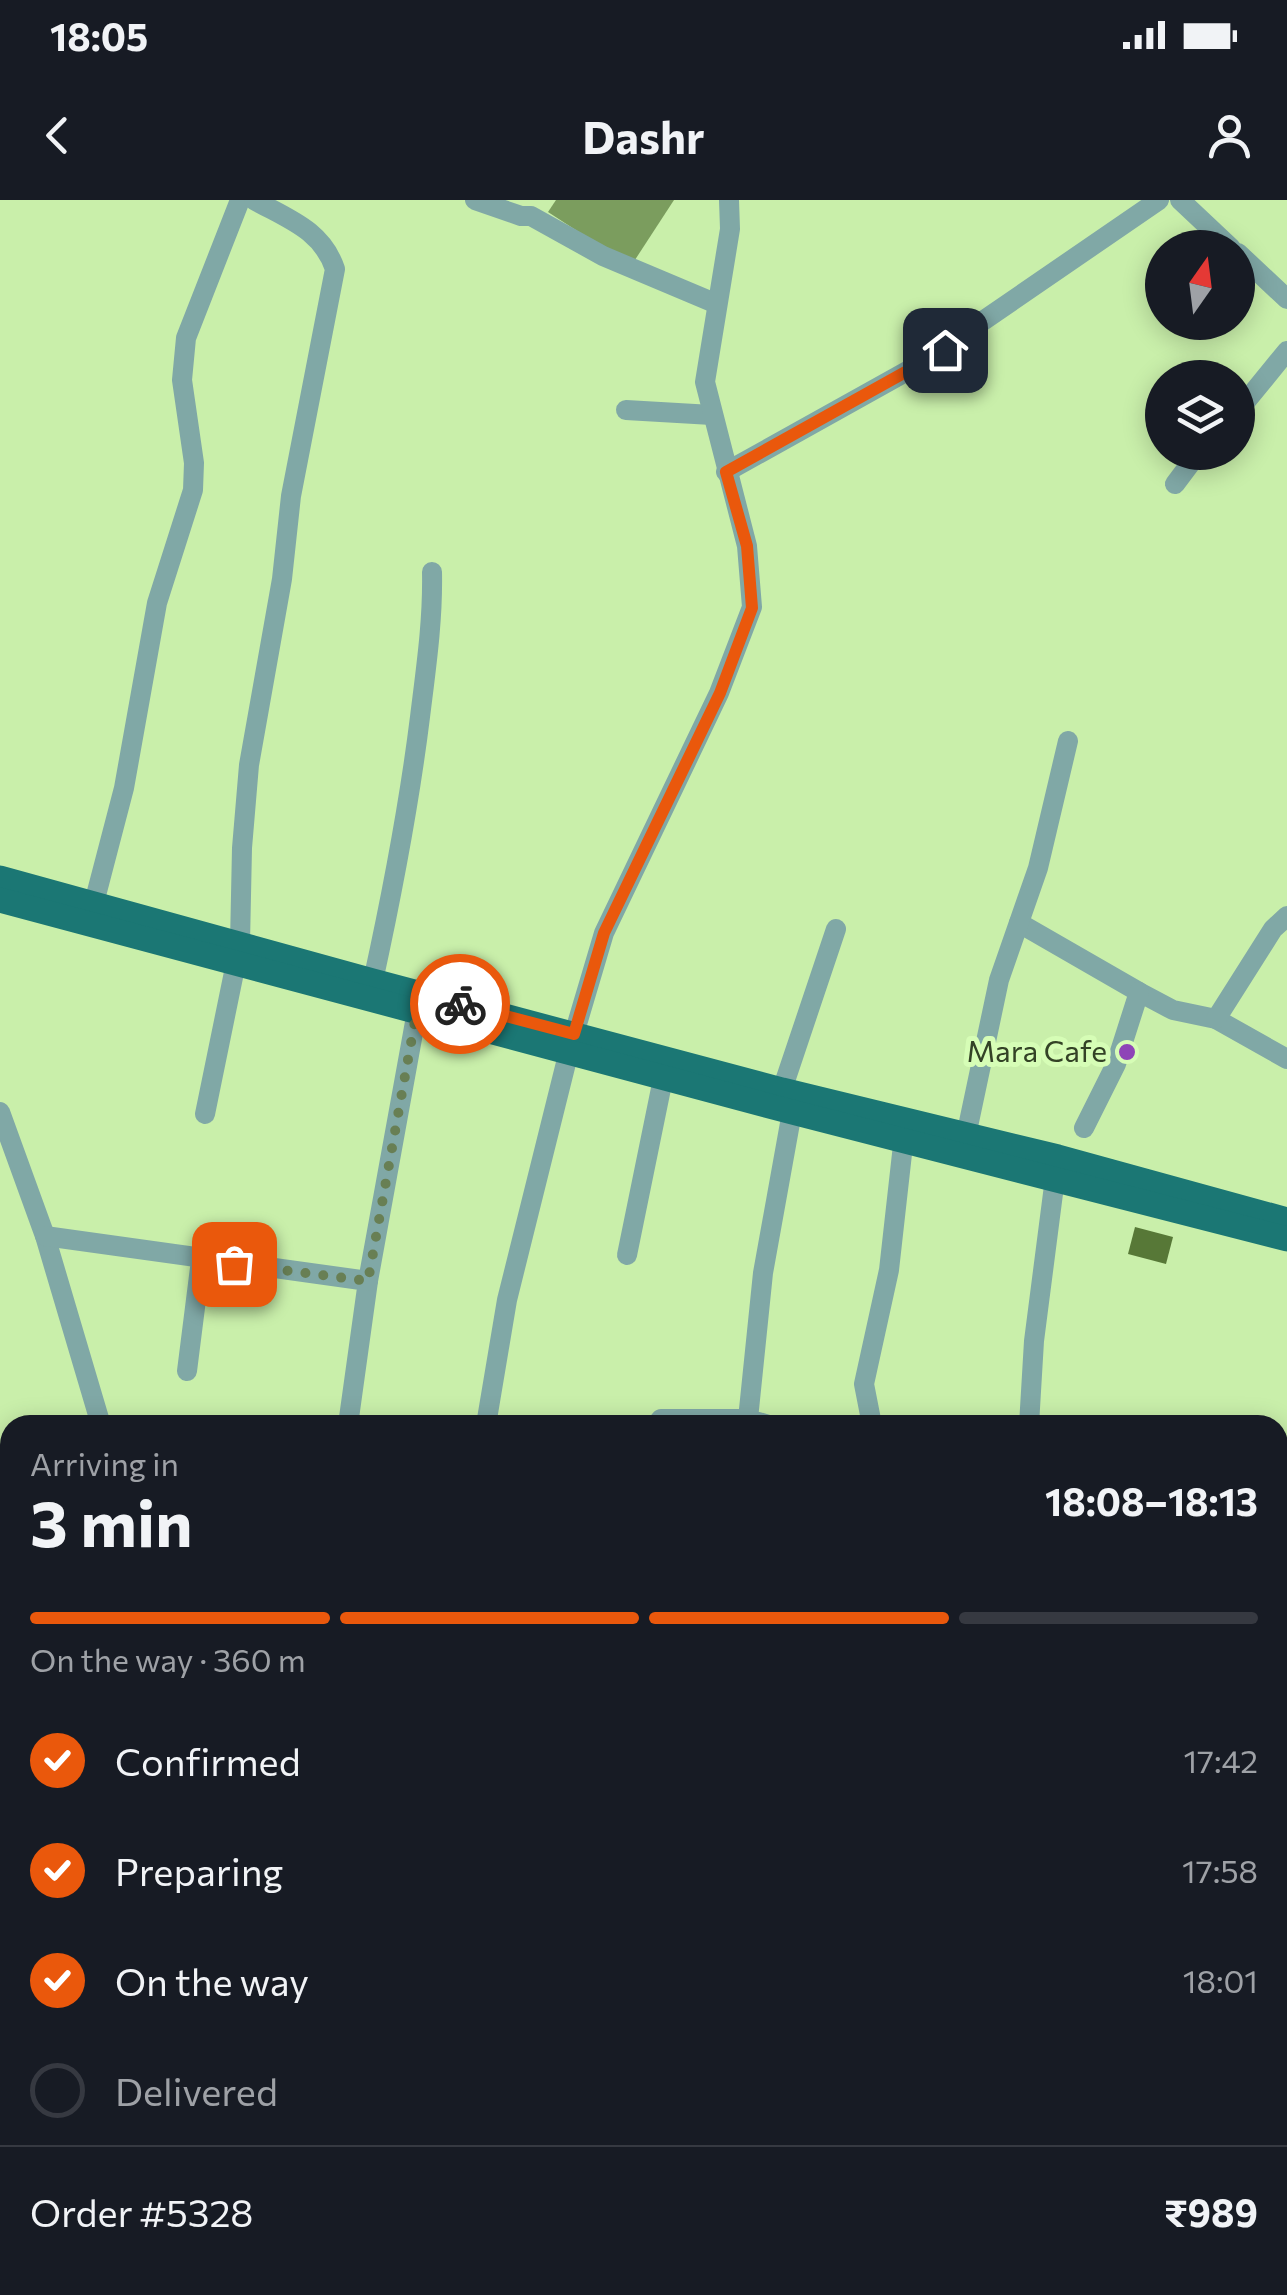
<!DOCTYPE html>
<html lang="en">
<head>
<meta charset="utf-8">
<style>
	:root { --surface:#171b24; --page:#20242c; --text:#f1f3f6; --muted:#9ea1a6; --line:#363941; --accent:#ea580c }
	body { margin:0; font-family:Commissioner,sans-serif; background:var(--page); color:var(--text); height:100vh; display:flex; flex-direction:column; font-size:38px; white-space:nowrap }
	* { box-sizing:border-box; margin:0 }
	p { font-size:32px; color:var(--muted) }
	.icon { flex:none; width:55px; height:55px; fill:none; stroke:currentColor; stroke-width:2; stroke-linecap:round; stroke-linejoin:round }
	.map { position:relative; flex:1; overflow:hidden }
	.drawer { position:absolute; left:0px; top:1215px; width:1288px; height:880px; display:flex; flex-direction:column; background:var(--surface); border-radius:30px 30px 0 0; box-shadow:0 5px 25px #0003 }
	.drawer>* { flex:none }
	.needle { width:65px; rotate:14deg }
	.tools { position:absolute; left:1145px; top:30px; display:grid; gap:20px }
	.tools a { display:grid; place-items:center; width:110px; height:110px; border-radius:50%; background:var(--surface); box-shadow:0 5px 25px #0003; font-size:50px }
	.pin { position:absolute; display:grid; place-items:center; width:85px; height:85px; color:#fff; margin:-42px; border-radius:20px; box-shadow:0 5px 15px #0006 }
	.courier { position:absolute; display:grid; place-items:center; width:100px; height:100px; margin:-50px; border:8px solid #ea580c; border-radius:50%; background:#fff; color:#222; box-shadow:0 2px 12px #0007 }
	.headline em { font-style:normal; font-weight:700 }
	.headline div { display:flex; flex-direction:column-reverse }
	.headline { display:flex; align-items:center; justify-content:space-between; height:170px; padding:0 30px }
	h1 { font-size:65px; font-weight:700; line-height:75px }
	.bar { display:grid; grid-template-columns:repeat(4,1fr); gap:15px 10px; align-content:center; height:120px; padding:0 30px }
	.bar i { height:12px; border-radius:8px; background:var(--line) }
	.bar .selected { background:var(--accent) }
	.bar p { grid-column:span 4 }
	.line { display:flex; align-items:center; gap:25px; padding:0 30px; border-top:2px solid var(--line) }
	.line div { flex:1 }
	ol { padding:0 30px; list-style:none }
	li { display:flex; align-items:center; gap:30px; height:110px }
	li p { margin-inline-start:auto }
	li .icon { padding:10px; border-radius:50%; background:var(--accent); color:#fff; stroke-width:4 }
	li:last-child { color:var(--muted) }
	li i { width:55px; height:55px; border:5px solid var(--line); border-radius:50% }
	.status { display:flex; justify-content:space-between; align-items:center; height:70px; padding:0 50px; background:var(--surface); direction:ltr }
	.status svg { height:28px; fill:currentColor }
	header { display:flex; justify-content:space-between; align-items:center; height:130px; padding:0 30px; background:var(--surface); font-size:45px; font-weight:700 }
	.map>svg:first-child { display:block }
	.water { fill:#7b9d5e }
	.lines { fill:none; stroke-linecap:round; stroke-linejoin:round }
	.river { stroke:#7b9d5e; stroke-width:32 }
	.building { fill:#577837 }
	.minor { stroke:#80a8a6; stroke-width:20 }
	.major { stroke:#1b7774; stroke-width:25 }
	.highway { stroke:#026360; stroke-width:28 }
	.done { stroke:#687f54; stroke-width:10; stroke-dasharray:0 18 }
	.route { stroke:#ea580c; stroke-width:12 }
	.poi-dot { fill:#8e45b7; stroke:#d6fdb6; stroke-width:4 }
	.labels { text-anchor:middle; stroke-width:10; stroke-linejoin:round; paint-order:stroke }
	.poi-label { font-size:30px; fill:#334226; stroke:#d6fdb6; text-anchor:end }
</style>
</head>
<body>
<div class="status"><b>18:05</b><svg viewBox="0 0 49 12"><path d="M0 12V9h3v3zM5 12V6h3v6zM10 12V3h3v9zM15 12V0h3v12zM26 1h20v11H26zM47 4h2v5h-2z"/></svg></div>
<header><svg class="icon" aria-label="back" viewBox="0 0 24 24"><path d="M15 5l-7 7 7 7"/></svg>Dashr<svg class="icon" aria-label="person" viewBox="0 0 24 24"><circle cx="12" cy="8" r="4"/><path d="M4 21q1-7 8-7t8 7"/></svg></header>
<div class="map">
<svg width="1287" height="2095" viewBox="0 0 1287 2095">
	<rect width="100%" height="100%" fill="#c9efaa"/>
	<polygon class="water" points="556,0 674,0 631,66 548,12"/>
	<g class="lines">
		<g class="river">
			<polyline points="1278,1506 1287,1505"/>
			<polyline points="0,1550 10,1552"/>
		</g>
	</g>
	<polygon class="building" points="1135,1027 1173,1037 1166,1064 1128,1054"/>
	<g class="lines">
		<g class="minor">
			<polyline points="475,0 521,16 531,16 603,56 717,104"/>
			<polyline points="1180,0 1231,48"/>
			<polyline points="1238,53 1287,99"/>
			<polyline points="626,210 712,215"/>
			<polyline points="1238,211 1287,151"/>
			<polyline points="726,272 945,150 955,140 1159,0"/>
			<polyline points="1175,284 1199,252"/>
			<polyline points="94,703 124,588 157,403 193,290 194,263 182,180 186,138 240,0"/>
			<polyline points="1019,723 1139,792 1173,810 1216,819 1287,859"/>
			<path d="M373,781C392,694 409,606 420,517C426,468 433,421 432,372"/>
			<polyline points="1216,819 1273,729 1287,716"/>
			<polyline points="782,890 836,729"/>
			<polyline points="0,912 45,1036 101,1225"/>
			<path d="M205,914L240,743L242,648L249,565L282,379L291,296L335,69C322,30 288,19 254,0"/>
			<polyline points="1084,928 1116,864 1139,792"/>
			<polyline points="966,936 999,780 1038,668 1068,541"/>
			<polyline points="45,1036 368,1081 348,1225"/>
			<polyline points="627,1055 666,864"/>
			<polyline points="368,1081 419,800"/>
			<polyline points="187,1171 201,1060"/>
			<polyline points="486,1225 507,1100 569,851 604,733 719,493 752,407 747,346 705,182 730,29 729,0"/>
			<polyline points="656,1225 661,1219 748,1219"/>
			<polyline points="769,1225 748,1219 763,1073 792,912"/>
			<polyline points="872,1225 864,1184 889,1070 905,927"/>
			<polyline points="1029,1225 1034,1141 1055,978"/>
			<polyline points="1278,1307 1287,1310"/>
			<polyline points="1278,1475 1287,1472"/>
			<polyline points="0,1575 10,1573"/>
			<polyline points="1278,1631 1282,1552"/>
			<polyline points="1278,1886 1287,1890"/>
			<polyline points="114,2085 115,2095"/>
			<polyline points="955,2085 960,2095"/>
			<polyline points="662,2095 664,2085"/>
			<polyline points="1100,2095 1106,2085"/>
		</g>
		<g class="major">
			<polyline points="0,678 373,781 782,890 1058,957 1287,1020"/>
			<polyline points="0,700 792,912 1287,1039"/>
		</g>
		<g class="highway">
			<polyline points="1278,1570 1287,1568"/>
			<polyline points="0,1834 10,1833"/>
			<polyline points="0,1856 10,1855"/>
		</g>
	</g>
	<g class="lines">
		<polyline class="done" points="234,1064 368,1081 420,793 460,804"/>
		<polyline class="route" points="460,804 574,834 604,733 720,493 752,408 747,346 726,272 945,150"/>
	</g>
	<circle class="poi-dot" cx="1127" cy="852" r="10"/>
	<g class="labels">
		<g class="poi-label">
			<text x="1107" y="862">Mara Cafe</text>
		</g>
	</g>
</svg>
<div class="tools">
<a><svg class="needle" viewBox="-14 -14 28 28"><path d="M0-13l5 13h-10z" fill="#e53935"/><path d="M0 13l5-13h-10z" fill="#9ea1a6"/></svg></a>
<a><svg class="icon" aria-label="layers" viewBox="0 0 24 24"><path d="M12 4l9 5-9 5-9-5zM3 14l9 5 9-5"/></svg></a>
</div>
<div class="pin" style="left:234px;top:1064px;background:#ea580c"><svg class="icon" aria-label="bag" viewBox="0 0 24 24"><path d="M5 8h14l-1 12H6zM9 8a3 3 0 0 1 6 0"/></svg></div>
<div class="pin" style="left:945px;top:150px;background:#1f2937"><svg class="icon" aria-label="home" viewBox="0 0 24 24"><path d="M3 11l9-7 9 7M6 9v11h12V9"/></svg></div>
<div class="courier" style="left:460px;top:804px"><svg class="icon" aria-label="bike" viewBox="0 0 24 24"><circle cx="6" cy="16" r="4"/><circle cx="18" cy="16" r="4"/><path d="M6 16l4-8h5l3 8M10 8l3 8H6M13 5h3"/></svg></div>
<section class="drawer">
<div class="headline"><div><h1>3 min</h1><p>Arriving in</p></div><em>18:08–18:13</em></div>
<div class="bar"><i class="selected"></i><i class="selected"></i><i class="selected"></i><i></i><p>On the way · 360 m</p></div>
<ol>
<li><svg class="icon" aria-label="check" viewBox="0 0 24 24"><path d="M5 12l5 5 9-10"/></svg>Confirmed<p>17:42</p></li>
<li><svg class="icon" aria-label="check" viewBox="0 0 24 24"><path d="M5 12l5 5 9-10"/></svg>Preparing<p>17:58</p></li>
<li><svg class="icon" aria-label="check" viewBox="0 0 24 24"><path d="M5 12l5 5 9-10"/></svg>On the way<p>18:01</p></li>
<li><i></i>Delivered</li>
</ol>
<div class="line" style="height:130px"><div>Order #5328</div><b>₹989</b></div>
</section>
</div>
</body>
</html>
